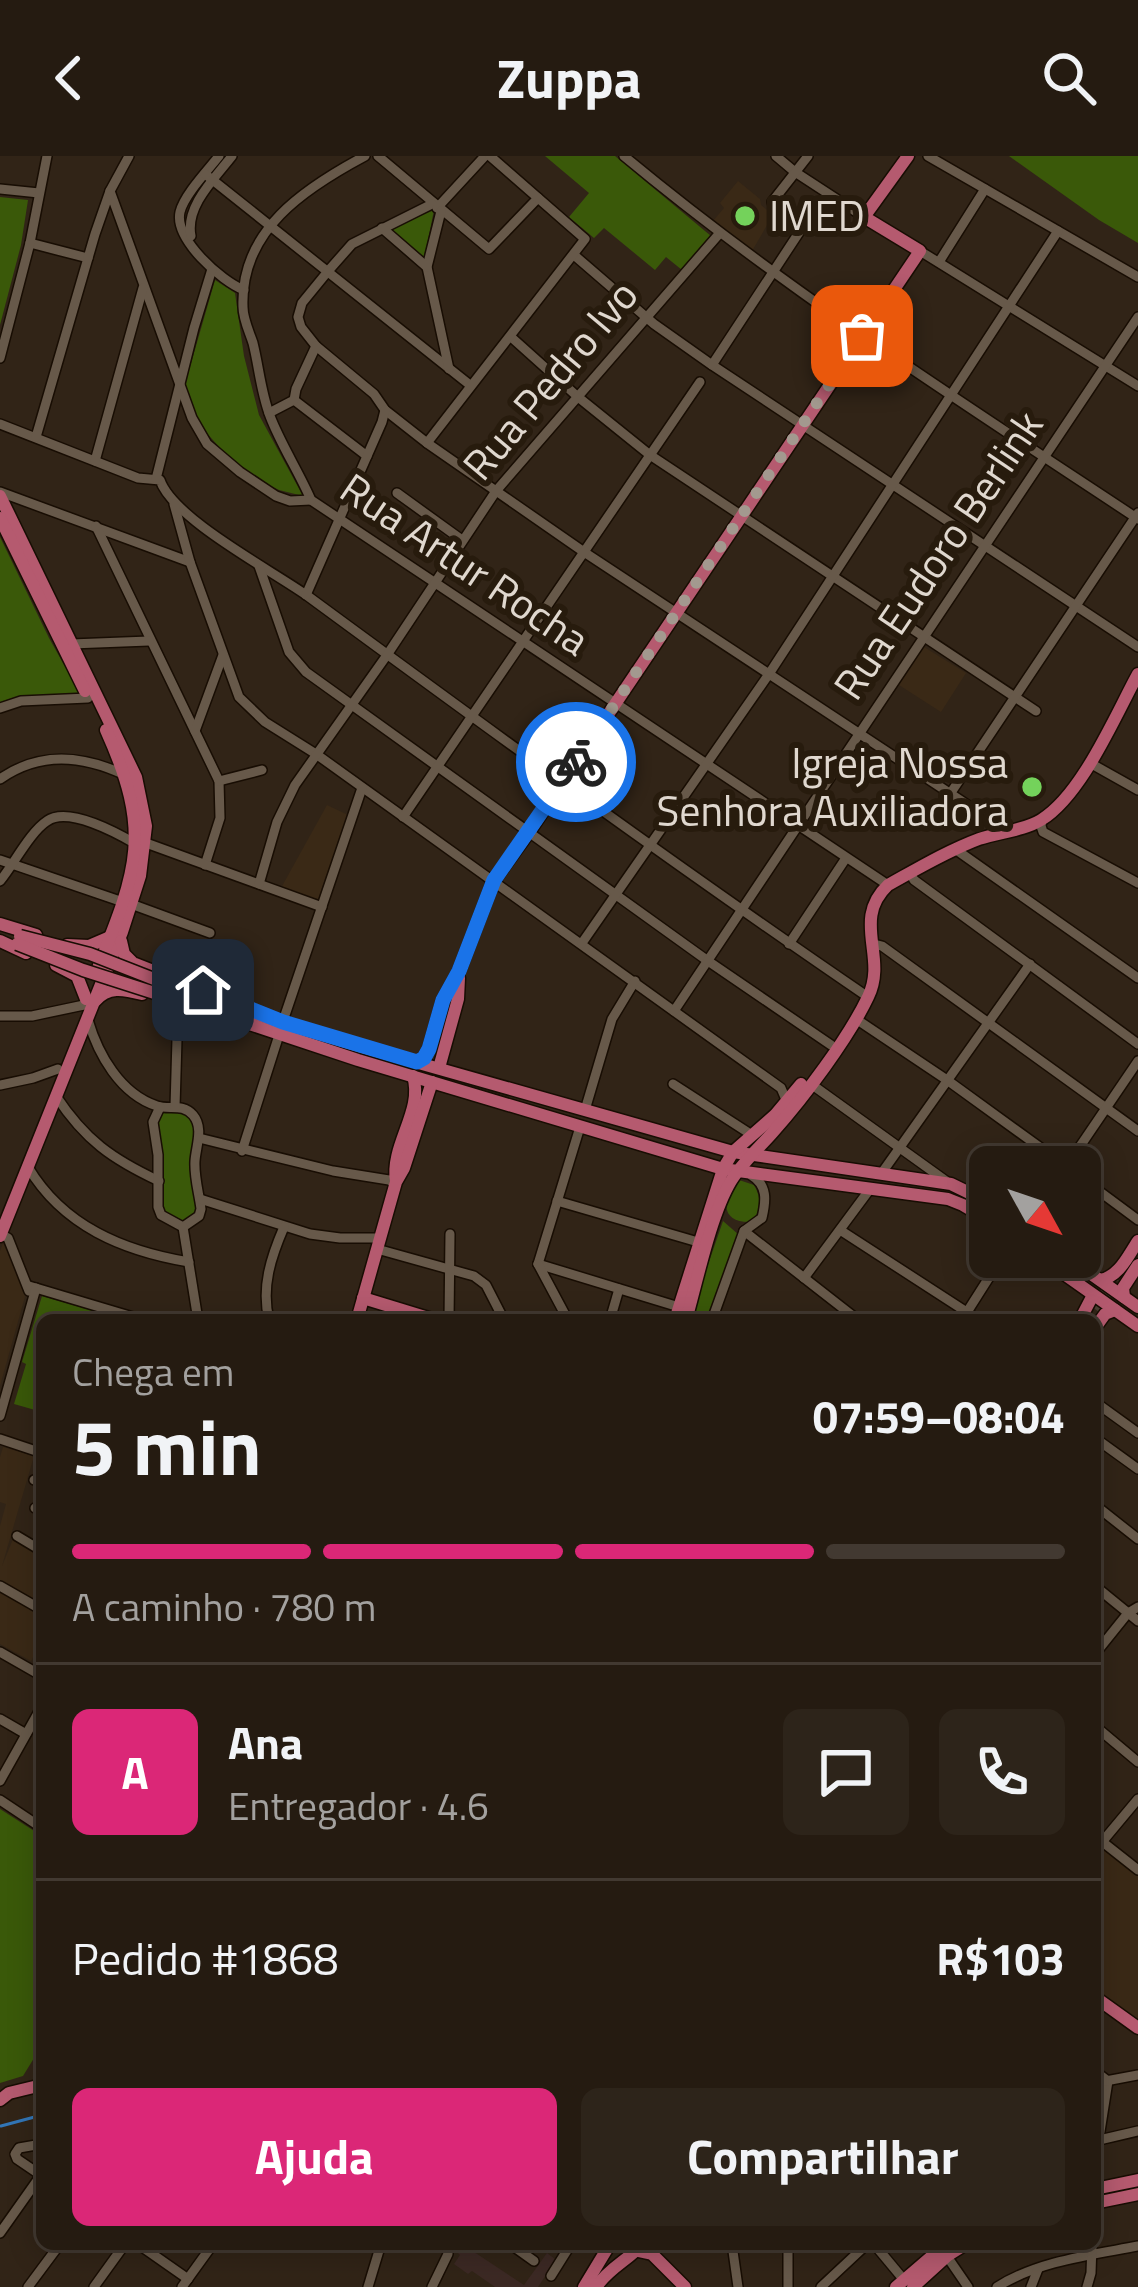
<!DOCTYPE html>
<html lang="pt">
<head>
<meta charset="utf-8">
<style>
	:root { --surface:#251b11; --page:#2d241a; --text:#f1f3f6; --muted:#a3a19f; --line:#423931; --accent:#db2777 }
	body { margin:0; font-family:"Titillium Web",sans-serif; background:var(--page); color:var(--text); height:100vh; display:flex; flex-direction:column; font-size:45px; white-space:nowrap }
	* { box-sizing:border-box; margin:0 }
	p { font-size:39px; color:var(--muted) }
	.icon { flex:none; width:66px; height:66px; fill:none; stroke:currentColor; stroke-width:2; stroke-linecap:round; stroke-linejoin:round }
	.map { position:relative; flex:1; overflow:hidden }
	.panel { position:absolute; left:36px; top:1158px; width:1065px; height:936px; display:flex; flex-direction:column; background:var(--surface); border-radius:18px; box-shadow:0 6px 30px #0003,0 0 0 3px var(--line) }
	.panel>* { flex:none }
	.needle { width:78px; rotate:130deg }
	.controls { position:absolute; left:969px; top:990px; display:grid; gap:24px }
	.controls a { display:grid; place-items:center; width:132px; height:132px; border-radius:18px; background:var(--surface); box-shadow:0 6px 30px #0003,0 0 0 3px var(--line); font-size:60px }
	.pin { position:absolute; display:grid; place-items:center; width:102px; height:102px; color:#fff; margin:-51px; border-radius:24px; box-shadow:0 6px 18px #0006 }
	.courier { position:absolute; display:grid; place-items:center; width:120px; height:120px; margin:-60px; border:9px solid #1a73e8; border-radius:50%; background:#fff; color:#222; box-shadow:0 3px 15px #0007 }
	.headline em { font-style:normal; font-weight:700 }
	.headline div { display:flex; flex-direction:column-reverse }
	.headline { display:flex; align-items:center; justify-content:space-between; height:204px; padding:0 36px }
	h1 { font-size:78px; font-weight:700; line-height:90px }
	.bar { display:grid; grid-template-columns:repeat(4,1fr); gap:18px 12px; align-content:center; height:144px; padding:0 36px }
	.bar i { height:15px; border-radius:9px; background:var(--line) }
	.bar .current { background:var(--accent) }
	.bar p { grid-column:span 4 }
	.line { display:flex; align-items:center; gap:30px; padding:0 36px; border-top:3px solid var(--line) }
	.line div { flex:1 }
	.round { display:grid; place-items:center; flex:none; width:126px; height:126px; border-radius:18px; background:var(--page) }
	.primary-button { display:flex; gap:24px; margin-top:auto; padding:24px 36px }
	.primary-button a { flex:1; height:138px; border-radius:18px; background:var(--accent); color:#fff; font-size:48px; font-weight:700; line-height:138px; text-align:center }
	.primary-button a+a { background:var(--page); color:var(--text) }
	header { display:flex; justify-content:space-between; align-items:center; height:156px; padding:0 36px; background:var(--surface); font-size:54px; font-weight:700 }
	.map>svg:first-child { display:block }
	.built { fill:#3a2916 }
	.industrial { fill:#3c2924 }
	.green { fill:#3a5909 }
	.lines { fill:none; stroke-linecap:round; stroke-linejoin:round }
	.stream { stroke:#3276b7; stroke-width:3 }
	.major-tunnel { stroke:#4b3f33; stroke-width:12; stroke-dasharray:12 6; stroke-linecap:butt }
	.minor-casing { stroke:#180d03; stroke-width:12 }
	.major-casing { stroke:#180d03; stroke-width:15 }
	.minor { stroke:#67594a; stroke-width:9 }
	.major { stroke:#b55a6f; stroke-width:12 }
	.major-bridge-casing { stroke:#180d03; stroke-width:15; stroke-linecap:butt }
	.major-bridge { stroke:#b55a6f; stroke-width:12 }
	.done { stroke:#a3998f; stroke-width:12; stroke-dasharray:0 21.6 }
	.route { stroke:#1a73e8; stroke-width:15 }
	.poi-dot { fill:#74d25b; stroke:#271b0d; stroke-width:4.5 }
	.labels { text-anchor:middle; stroke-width:12; stroke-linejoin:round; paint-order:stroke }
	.poi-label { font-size:42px; fill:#e0d8cf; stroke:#271b0d; text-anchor:start }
	.street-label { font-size:42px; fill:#e0d8cf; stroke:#271b0d }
</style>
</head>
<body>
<header><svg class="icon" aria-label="back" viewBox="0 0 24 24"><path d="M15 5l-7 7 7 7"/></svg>Zuppa<svg class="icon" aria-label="search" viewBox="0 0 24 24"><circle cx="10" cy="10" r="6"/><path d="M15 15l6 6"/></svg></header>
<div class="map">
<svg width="1138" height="2131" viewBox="0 0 1138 2131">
	<rect width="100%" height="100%" fill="#312417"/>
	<g class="built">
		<polygon points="738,25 760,43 761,49 773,59 752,95 713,65 724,52 720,47"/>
		<polygon points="924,491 966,517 941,556 899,529"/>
		<polygon points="327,649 348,659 317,746 281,732"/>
		<polygon points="3,1087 26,1137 0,1230 0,1095"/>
		<polygon points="3,1291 34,1300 2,1410 13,1383 42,1399 42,1451 0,1427 0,1370 6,1348 0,1346 0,1301"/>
		<polygon points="0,1434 42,1458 42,1485 31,1505 0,1488"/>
		<polygon points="1095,1687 1138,1720 1138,1866 1095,1835"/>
	</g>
	<polygon class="industrial" points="462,2088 524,2129 547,2097 556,2104 538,2131 495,2131 472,2115 468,2118 454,2108 460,2099 457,2096"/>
	<g class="green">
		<polygon points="545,0 615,0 711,80 682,114 666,101 655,114 604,72 594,82 569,61 589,37"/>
		<polygon points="1009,0 1138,0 1138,87 1099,64"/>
		<polygon points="0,41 28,44 21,89 0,169"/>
		<polygon points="434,54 424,104 389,73"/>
		<polygon points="215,124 235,137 244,200 259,259 303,340 279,334 242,316 193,262 185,228"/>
		<polygon points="0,381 49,482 82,541 0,550"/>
		<polygon points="162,955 186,957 194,968 198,1051 196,1059 182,1068 163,1055 164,1025 157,964"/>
		<path d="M739,1024L754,1029C762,1042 761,1056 751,1066C719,1067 722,1042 739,1024Z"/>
		<polygon points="723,1065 739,1079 708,1164 689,1164"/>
		<polygon points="42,1140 125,1164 42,1164 42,1256 14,1248 26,1208 22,1206"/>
		<polygon points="0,1653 42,1680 42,1889 23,1920 0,1927"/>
	</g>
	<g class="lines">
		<polyline class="stream" points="1,1970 42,1959"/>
		<polyline class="major-tunnel" points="1095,1153 1116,1123"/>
		<defs>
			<g id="minor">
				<path d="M219,0C208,14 184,39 180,56C174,83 221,125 244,134"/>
				<path d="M365,0C305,32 240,74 243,151C243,163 249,175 253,187C259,211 261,237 270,260C281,289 299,316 311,344L888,729"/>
				<polyline points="378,0 489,93 538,42"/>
				<path d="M624,0C785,134 963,247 1138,363"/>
				<polyline points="776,0 795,16 864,61"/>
				<polyline points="928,0 1138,121"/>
				<polyline points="205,18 470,229"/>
				<polyline points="0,33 39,37"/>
				<polyline points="110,35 192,262 207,288 240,316 276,340 290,345 311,344"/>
				<polyline points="432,48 352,88 329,114 302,147 298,161 301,171 316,190 374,238 385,254 427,287 584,396 1007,675"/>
				<polyline points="437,52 485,0"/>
				<polyline points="441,55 427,111 449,213"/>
				<polyline points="382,72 427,111"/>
				<path d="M191,80C185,50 215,22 232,0"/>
				<polyline points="30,87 88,102"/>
				<polyline points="920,95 1138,230"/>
				<polyline points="574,99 654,168 712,209 1138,491"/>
				<polyline points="939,106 985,33"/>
				<polyline points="511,181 578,241 650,299 1036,555"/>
				<polyline points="0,202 30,87 47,0"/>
				<path d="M712,209L800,75C793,64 775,59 772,46L808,0"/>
				<polyline points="294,244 367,300"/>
				<polyline points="269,257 294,244 296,233 316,190"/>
				<path d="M0,268L138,322L160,324C173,363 273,415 309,441C494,577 679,712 868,841"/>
				<polyline points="36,281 95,78 110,35 129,0"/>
				<polyline points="427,287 585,83 490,0"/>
				<polyline points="95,305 143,132"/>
				<polyline points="156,323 194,172 212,113"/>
				<polyline points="0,336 190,406"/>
				<polyline points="397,337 462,384"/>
				<polyline points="174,348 190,406 239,541 265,566 316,598 781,932 787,946"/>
				<polyline points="96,370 219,625 220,662 205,709"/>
				<polyline points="259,410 289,496 306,516 708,805 831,889"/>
				<polyline points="306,439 382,266 385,254"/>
				<polyline points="71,488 149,485"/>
				<polyline points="0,552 21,545 88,542"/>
				<polyline points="195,575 223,499"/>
				<polyline points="1090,607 1138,634"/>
				<path d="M0,623C40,595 82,599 125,619"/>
				<polyline points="219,625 262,614"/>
				<polyline points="950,638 1138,357"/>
				<polyline points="403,661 700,226"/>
				<polyline points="1042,664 1041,670 1043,676 1138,727"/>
				<polyline points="146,687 322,751"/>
				<polyline points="955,693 1138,822"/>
				<polyline points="0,704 123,746"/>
				<polyline points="910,717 914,724 1138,888"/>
				<path d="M0,725C14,708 30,676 47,665C68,650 117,677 136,688"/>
				<polyline points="259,728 277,666 295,629 387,499 496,335 719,78"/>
				<polyline points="131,748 210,777"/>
				<polyline points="582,787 769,518 1058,75"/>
				<polyline points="789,788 846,702"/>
				<polyline points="873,794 878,789 882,790 1138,975"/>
				<polyline points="674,855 1138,161"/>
				<polyline points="0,860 32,860 84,849"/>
				<polyline points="856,863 947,924 1067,1011"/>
				<path d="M88,864C98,898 120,938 157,950C169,954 183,947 193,959C204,972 196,990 195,1005C194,1021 199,1037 201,1053L199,1060L183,1071"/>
				<polyline points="282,868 362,632"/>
				<polyline points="673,928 752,979"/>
				<polyline points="811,928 946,1025"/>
				<polyline points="0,929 33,922 58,913"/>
				<path d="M56,940C85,984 112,1003 159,1025"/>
				<polyline points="160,951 153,966 158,999 158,1051 161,1059 183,1071"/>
				<polyline points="175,951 178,849"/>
				<polyline points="585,954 612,863 635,825"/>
				<polyline points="199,982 333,1015 389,1024 395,1028"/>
				<polyline points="242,995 279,879"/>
				<path d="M28,1011C63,1070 123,1095 189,1106"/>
				<polyline points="1066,1011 1138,905"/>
				<polyline points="881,1018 1030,808"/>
				<polyline points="1080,1021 1138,1064"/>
				<polyline points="200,1043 310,1078 340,1082 381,1082"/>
				<polyline points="557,1045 698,1086"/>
				<polyline points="183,1071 198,1164"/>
				<polyline points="840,1074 979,1164"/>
				<polyline points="744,1075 858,1164"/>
				<polyline points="0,1078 8,1082 29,1135"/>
				<polyline points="377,1093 474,1120 486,1129 504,1164"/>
				<polyline points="538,1108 679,1151"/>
				<polyline points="538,1108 580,971"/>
				<polyline points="538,1108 568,1164"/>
				<polyline points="804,1122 870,1033"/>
				<polyline points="29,1130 143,1164"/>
				<path d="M269,1164C261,1131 271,1101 284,1071"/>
				<polyline points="449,1164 450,1078"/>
				<polyline points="610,1164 619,1133"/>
				<path d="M712,1164L744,1075L762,1062C766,1045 768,1029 751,1019"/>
				<polyline points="962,1164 1002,1101"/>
				<polyline points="1095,1246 1138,1277"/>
				<polyline points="0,1260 36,1132"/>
				<polyline points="1095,1282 1138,1313"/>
				<polyline points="0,1283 42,1297"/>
				<polyline points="34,1324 42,1326"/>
				<polyline points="1095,1349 1138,1383"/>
				<polyline points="35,1352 42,1354"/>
				<polyline points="17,1380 42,1395"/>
				<polyline points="0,1430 42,1454"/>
				<polyline points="1095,1430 1138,1465"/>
				<polyline points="0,1496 42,1520"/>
				<polyline points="1095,1498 1128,1457 1138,1451"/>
				<polyline points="0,1563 26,1578"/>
				<polyline points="1095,1570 1138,1606"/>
				<polyline points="0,1625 42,1550"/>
				<polyline points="0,1644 42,1672"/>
				<polyline points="1095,1680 1138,1714"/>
				<polyline points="1102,1686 1138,1643"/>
				<polyline points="1095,1915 1108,1925 1095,2007"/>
				<polyline points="1095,1927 1138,1919"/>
				<polyline points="1095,1985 1138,1975"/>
				<polyline points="42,1988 19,1992 15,1998 17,2003 42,2020"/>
				<polyline points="0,2077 41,2019"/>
				<polyline points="138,2088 188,2123"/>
				<polyline points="510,2088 534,2105"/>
				<polyline points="732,2088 738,2131"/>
				<polyline points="756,2088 765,2091 791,2088"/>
				<polyline points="874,2088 904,2124"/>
				<polyline points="788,2089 788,2131"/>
				<polyline points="944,2096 968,2131"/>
				<polyline points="551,2120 571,2088"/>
				<polyline points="28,2131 60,2088"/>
				<polyline points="94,2131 125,2088"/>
				<polyline points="182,2131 213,2088"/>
				<polyline points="368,2131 381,2088"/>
				<polyline points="432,2131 448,2098 448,2088"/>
				<polyline points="821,2131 867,2088"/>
				<path d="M997,2131C1038,2105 1091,2099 1138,2090"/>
				<polyline points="1031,2131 1038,2113"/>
				<polyline points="1087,2131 1091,2117 1092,2088"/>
			</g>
			<g id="major">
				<polyline points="0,340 136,621 146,670 140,720 122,776 0,1080"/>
				<polyline points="0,362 85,535"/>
				<polyline points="0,768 36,779"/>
				<polyline points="0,785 26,797"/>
				<polyline points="121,785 124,798 133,807 212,838"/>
				<polyline points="67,789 89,790 110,781"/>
				<polyline points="56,809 77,820 86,843"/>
				<path d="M98,812C138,712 152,676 106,574"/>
				<polyline points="200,841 362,891 733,996 951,1028 990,1047"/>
				<path d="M95,845C108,830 123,833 142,838"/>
				<polyline points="195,850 358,904 723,1013 948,1043 963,1049 990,1065"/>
				<polyline points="417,906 424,902 429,893 443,844 459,815 494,724 529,676 920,95 864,61 908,0"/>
				<polyline points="439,912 458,843 459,822"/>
				<path d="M396,1025C390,989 424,955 413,920"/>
				<polyline points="1040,1101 1138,1170"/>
				<polyline points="1067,1101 1138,1151"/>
				<path d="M1100,1124C1119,1121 1128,1100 1138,1085"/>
				<polyline points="1124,1141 1123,1132 1138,1109"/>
				<polyline points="363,1142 435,1164"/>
				<polyline points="357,1164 396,1026 404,1012 432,926"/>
				<polyline points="675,1164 723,1013 733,996 775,959 801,928"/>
				<path d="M686,1164C697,1125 711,1058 731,1025C742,1007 759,992 773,976C804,941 848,883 868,841C888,801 851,764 888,729C917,713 947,695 979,683C999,676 1023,675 1041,664C1082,639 1115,560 1138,518"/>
				<polyline points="1080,1164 1093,1139"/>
				<polyline points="1095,1172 1105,1158 1115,1154"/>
				<polyline points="1095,1841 1138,1872"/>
				<polyline points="0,1944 9,1937 42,1929"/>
				<polyline points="1095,2033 1138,2024"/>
				<polyline points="1095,2047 1138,2038"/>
				<polyline points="638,2095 652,2098 685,2131"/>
				<polyline points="584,2131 610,2088"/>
				<path d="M596,2131C611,2110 629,2104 642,2088"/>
				<polyline points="896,2131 946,2088"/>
				<polyline points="913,2131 947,2100 966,2088"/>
			</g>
		</defs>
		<use href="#minor" class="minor-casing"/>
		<use href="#major" class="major-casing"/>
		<use href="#minor" class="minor"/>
		<use href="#major" class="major"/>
		<defs>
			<g id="major-bridge">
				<polyline points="20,780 90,798 200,841"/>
				<polyline points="17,788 83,814 195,850"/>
			</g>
		</defs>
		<use href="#major-bridge" class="major-bridge-casing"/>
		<use href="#major-bridge" class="major-bridge"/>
	</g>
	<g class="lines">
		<polyline class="done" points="576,606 862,180"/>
		<polyline class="route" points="203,834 283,866 417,906 424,902 429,893 443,844 459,815 494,724 576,606"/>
	</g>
	<g class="poi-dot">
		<circle cx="745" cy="60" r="12"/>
		<circle cx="1032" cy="631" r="12"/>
	</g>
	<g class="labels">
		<g class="poi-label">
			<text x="769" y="75">IMED</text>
			<text x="1008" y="622" text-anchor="end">Igreja Nossa<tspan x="1008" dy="48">Senhora Auxiliadora</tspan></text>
		</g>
		<g class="street-label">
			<text transform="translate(550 224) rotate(-50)" y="15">Rua Pedro Ivo</text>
			<text transform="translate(938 399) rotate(-56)" y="15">Rua Eudoro Berlink</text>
			<text transform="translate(465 408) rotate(34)" y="15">Rua Artur Rocha</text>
		</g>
	</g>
</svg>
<div class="controls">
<a><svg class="needle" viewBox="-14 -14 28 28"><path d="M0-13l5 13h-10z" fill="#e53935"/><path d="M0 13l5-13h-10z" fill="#a3a19f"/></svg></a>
</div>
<div class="pin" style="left:862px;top:180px;background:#ea580c"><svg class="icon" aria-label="bag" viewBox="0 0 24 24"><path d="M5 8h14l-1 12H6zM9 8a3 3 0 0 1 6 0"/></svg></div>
<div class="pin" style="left:203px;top:834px;background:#1f2937"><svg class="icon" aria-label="home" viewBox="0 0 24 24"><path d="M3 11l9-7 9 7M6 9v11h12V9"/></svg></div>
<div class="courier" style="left:576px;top:606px"><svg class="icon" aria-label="bike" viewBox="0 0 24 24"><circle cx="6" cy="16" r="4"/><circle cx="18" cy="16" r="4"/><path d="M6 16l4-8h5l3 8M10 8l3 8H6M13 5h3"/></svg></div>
<section class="panel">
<div class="headline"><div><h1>5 min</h1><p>Chega em</p></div><em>07:59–08:04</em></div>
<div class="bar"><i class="current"></i><i class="current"></i><i class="current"></i><i></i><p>A caminho · 780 m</p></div>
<div class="line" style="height:216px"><b class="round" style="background:var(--accent);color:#fff">A</b><div><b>Ana</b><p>Entregador · 4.6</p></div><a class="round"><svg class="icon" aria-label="chat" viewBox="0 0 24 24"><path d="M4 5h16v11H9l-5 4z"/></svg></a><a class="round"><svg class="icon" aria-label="phone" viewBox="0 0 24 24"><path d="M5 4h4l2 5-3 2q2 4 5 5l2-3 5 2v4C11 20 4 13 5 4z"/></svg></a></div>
<div class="line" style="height:156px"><div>Pedido #1868</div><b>R$103</b></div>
<div class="primary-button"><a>Ajuda</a><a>Compartilhar</a></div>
</section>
</div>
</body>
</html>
